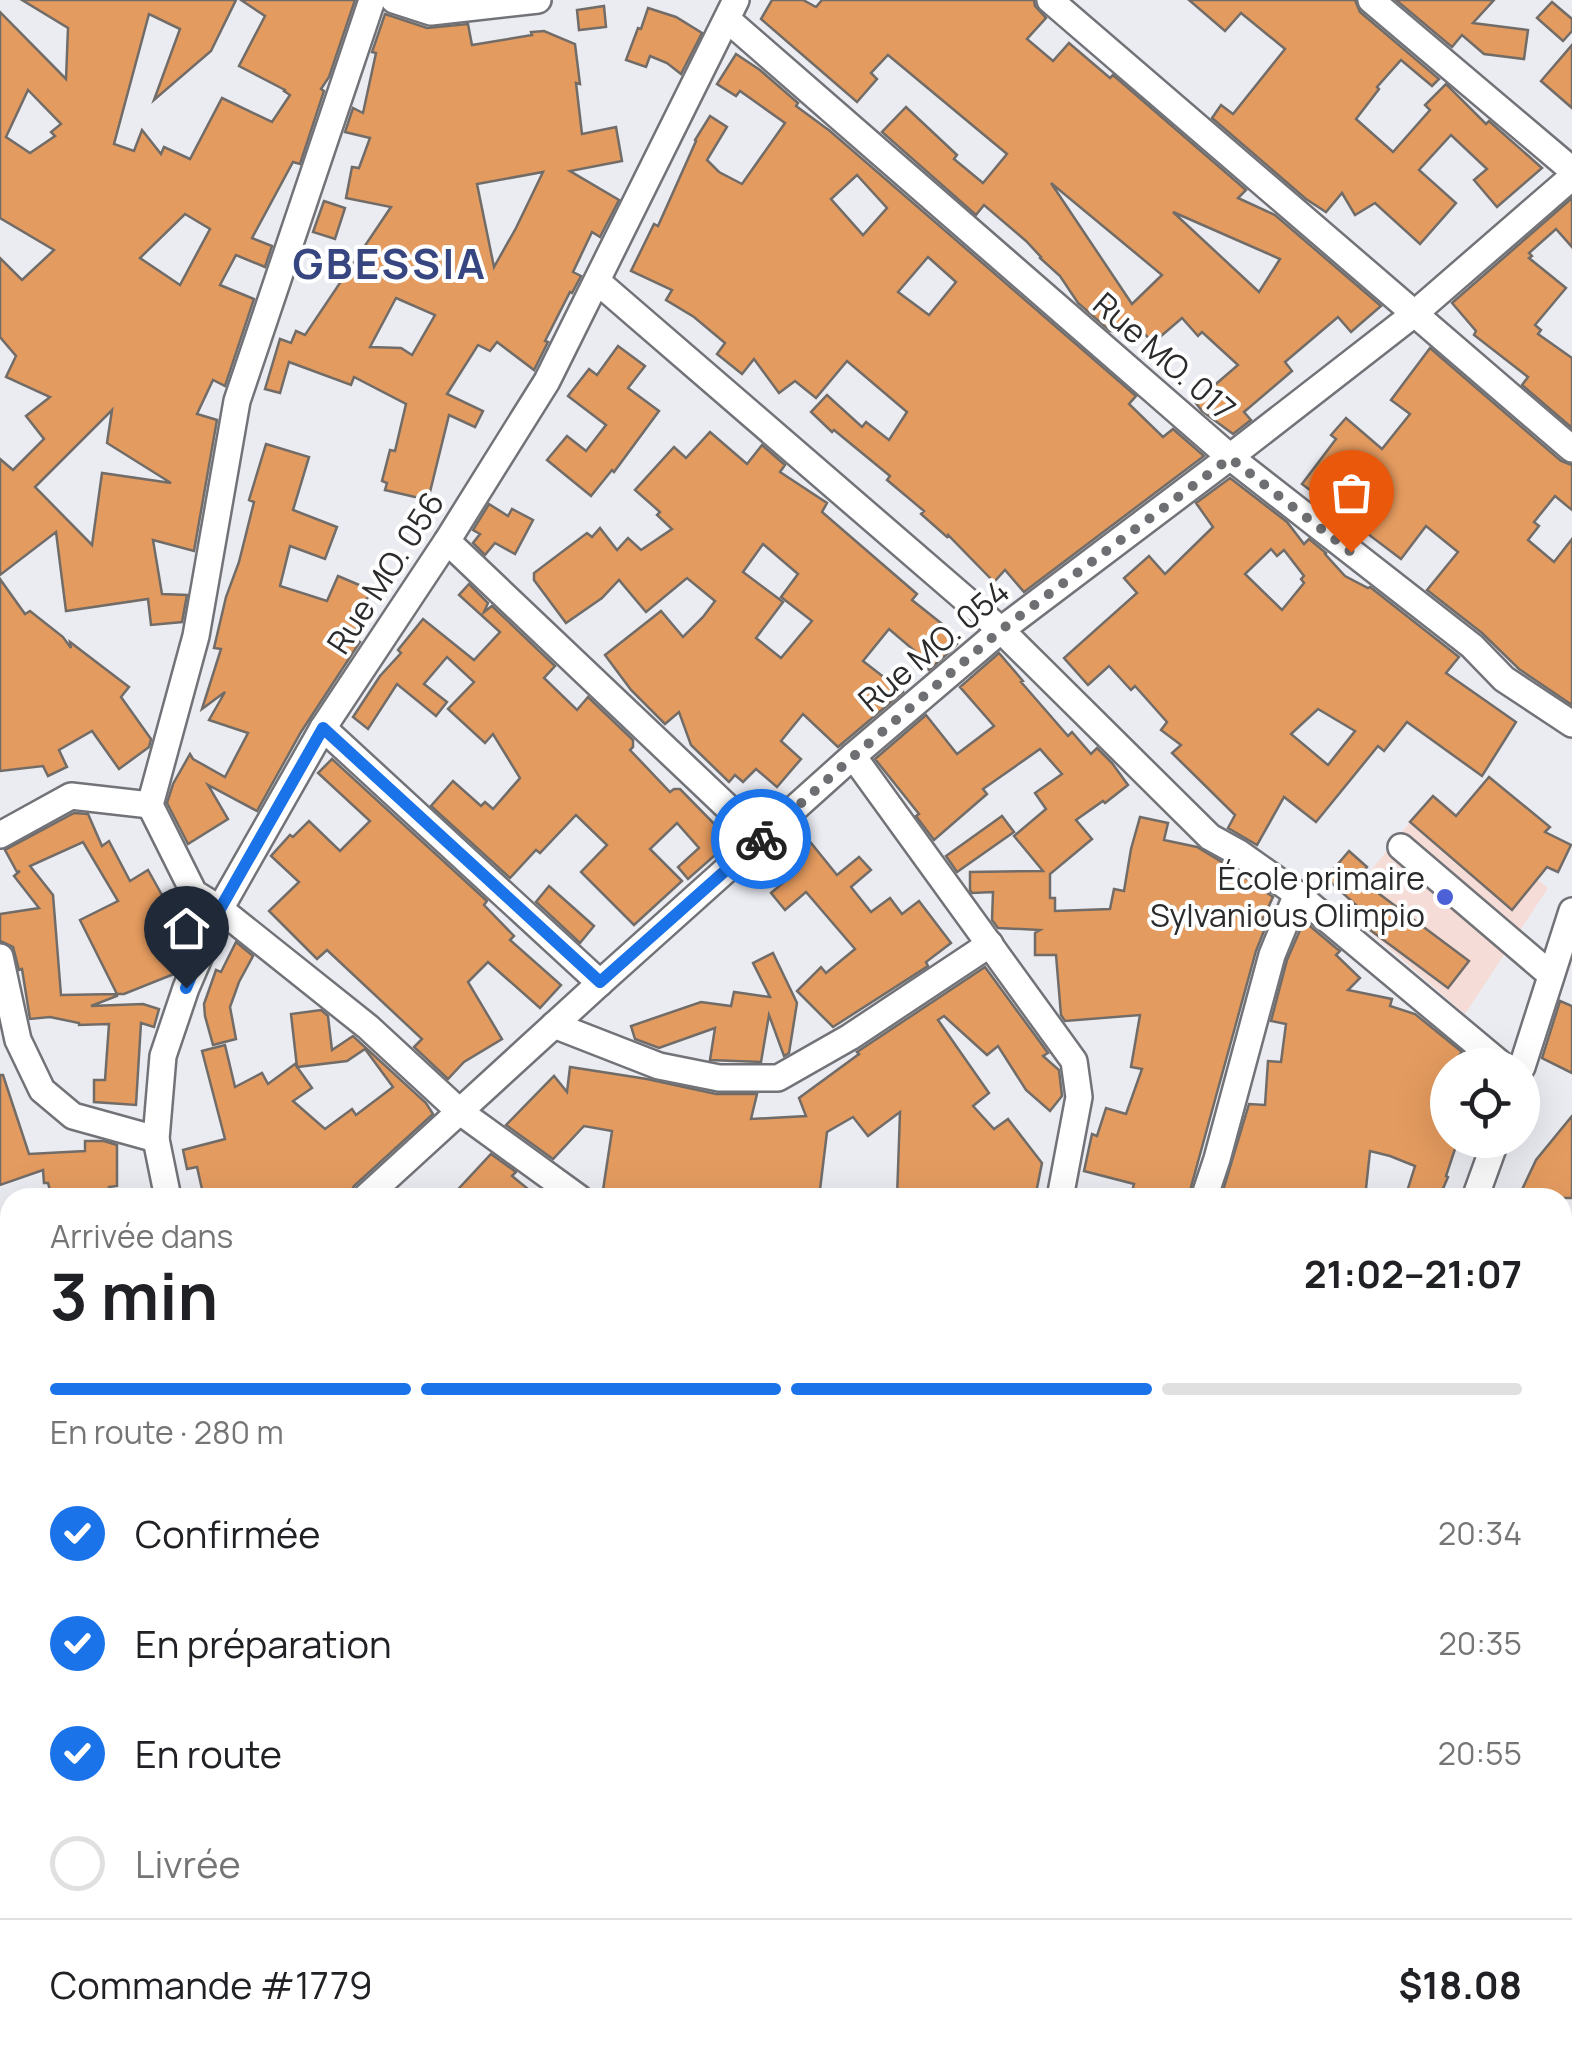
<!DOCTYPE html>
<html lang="fr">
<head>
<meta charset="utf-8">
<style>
	:root { --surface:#fff; --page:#f6f6f6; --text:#202124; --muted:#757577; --line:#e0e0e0; --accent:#1a73e8 }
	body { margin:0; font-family:Manrope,sans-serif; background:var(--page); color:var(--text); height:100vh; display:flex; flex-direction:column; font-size:38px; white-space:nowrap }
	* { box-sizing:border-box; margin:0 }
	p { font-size:32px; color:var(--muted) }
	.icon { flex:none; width:55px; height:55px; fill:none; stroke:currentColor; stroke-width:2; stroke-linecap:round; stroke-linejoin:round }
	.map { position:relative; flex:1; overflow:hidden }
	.drawer { position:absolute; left:0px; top:1188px; width:1572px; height:882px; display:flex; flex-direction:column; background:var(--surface); border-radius:30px 30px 0 0; box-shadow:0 10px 40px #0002 }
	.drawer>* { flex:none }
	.buttons { position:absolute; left:1430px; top:1048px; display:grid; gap:20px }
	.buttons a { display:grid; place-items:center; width:110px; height:110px; border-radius:50%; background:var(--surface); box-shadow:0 10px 40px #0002; font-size:50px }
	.pin { position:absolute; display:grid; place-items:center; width:85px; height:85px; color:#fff; margin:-102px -42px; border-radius:50% 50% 50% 0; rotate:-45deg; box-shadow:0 0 10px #0007 }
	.pin .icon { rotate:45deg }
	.courier { position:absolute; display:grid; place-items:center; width:100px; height:100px; margin:-50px; border:8px solid #1a73e8; border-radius:50%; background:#fff; color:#222; box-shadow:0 2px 12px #0007 }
	.head em { font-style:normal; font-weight:700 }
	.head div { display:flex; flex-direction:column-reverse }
	.head { display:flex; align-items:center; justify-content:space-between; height:170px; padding:0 50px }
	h1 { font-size:65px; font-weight:700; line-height:75px }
	.bar { display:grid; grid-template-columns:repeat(4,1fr); gap:15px 10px; align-content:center; height:120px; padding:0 50px }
	.bar i { height:12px; border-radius:8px; background:var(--line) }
	.bar .on { background:var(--accent) }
	.bar p { grid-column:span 4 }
	.line { display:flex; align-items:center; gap:25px; padding:0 50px; border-top:2px solid var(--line) }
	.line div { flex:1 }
	ol { padding:0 50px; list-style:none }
	li { display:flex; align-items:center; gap:30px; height:110px }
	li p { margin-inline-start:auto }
	li .icon { padding:10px; border-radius:50%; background:var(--accent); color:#fff; stroke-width:4 }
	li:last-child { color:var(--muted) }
	li i { width:55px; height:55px; border:5px solid var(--line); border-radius:50% }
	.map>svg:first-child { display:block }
	.education { fill:#f6dcd6 }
	.building { fill:#e49b5f; stroke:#716c68; stroke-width:2.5; fill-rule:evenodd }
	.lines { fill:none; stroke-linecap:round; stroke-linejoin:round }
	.minor-casing { stroke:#727378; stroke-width:30 }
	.minor { stroke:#fff; stroke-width:25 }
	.done { stroke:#6e6f72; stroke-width:10; stroke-dasharray:0 18 }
	.route { stroke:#1a73e8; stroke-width:12 }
	.poi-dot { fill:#4c61d6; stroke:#fff; stroke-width:4 }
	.labels { text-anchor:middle; stroke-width:8; stroke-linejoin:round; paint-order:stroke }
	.street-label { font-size:32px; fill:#2a2b2d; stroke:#fff }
	.poi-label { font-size:32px; fill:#2a2b2d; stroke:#fff; text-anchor:end }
	.district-label { font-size:42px; font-weight:bold; letter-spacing:2.5px; fill:#374580; stroke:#fff }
</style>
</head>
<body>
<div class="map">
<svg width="1572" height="2069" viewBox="0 0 1572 2069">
	<rect width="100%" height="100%" fill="#ebecf2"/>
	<g class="education">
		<polygon points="1433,794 1548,888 1465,1014 1341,907"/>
		<polygon points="1074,2060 1223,2060 1222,2069 1073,2069"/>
	</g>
	<g class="building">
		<path d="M22,0H236L211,51L154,100L180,29L149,14L114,144L134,151L142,130L161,154L164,147L190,159L222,98L272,122L290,95L284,91L285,90L239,66L265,16L241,0H355L329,77L321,89L324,91L300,164L293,162L252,238L272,246L265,267L236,255L220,285L254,299L225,386L213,380L197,414L217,420L194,551L153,540L162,594L187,595L182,622L151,625L148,599L66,611L56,532L0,575V459L13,470L44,439L26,416L50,397L6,377L16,356L0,337V258L22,280L54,250L0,218V12L66,79L68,28ZM28,90L61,124L51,132L55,136L30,153L6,137ZM185,214L210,229L180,285L140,258ZM112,410L107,443L171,483L102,473L92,545L35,487Z"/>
		<path d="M772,0H803L816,7L822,0H1034L1035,6L1046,18L1027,39L1053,61L1069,43L1110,78L1113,75L1246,190L1238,198L1275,215L1381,306L1351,332L1338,317L1285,362L1292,371L1244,412L1251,420L1233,434L1202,411L1195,402L1238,365L1202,332L1198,336L1182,318L1153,343L1142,331H1110L1078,303L1060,276L1040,258L1041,257L1026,241L984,205L976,215L882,132L906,107L957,155L954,159L983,183L1007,154L888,55L871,73L877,79L857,102L761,19ZM1051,183L1162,275L1132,304ZM1173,212L1280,259L1259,292Z"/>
		<polygon points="1189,0 1355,0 1360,12 1439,79 1432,86 1401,60 1377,87 1379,89 1356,119 1393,152 1430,110 1425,105 1446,84 1486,124 1489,121 1542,168 1497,207 1474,180 1487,169 1451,135 1419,170 1456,203 1420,244 1375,203 1355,215 1342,193 1326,212 1306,199 1212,118 1221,105 1233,114 1285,49 1241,13 1225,31"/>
		<polygon points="1396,0 1494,0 1473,23 1528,30 1524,59 1484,54 1462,35 1452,47"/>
		<polygon points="1552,2 1572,19 1572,31 1563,41 1537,18"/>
		<polygon points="604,6 606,27 579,30 577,10"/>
		<polygon points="648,8 676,17 702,33 681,74 667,63 650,56 646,67 626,60 638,28 641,29"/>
		<path d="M385,14L427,28L468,24L472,45L532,35L531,32L544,31L575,44L580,84L576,83L582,134L616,127L622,161L570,171L619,200L600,237L592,232L573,272L581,276L572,293L570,292L545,341L548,342L534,370L497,342L490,351L478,345L447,394L483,411L475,427L449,415L428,500L385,490L387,483L382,481L390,450L395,451L406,404L354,377L351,385L289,362L280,393L265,389L280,339L291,343L296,331L305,335L391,207L346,198L352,167L359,168L370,138L345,132L353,108L363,113L376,53L372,52ZM543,172L516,228L494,267L477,184ZM396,298L435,315L412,355L401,348L370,347Z"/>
		<polygon points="1572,45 1572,108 1541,81"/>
		<path d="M736,54L760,70L798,103L796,106L830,131L1136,396L1129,404L1163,437L1173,429L1204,456L1024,592L1005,570L994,582L948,535L947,537L921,514L924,511L887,480L890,476L834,430L832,432L811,412L827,395L862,427L866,422L889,440L907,412L847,361L816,398L795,381L779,393L754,359L742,374L717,354L725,343L694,317L666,300L672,290L631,271L654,224L658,226L696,141L695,140L710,116L727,127L707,160L719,172L742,184L785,123L740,91L736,96L717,84ZM857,175L887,208L863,235L831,199ZM928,257L956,282L929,315L898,292Z"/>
		<polygon points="1572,198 1572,247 1556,229 1529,253 1532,256 1529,258 1566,288 1535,325 1541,330 1538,334 1572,358 1572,428 1522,385 1528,377 1474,335 1476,331 1452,303"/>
		<polygon points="324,201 345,208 335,239 313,232"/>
		<polygon points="618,346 645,366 628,388 659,411 614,472 612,470 591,496 547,460 567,436 586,451 606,425 568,396 589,369 597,375"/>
		<polygon points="1430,348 1561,461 1572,465 1572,510 1555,496 1534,522 1539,526 1528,540 1554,562 1572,539 1572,705 1519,669 1482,633 1427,590 1458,552 1426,526 1401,559 1302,484 1336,439 1331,435 1346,418 1382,449 1410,414 1391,400"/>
		<path d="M710,432L747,464L762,445L785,465L780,472L827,503L822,512L917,594L912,600L961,639L953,649L929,670L920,662L923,658L889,629L863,661L903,692L838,747L803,714L781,741L801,759L777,787L756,769L743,782L735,775L729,782L691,745L679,712L665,724L631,690L605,655L661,611L683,637L703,617L715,601L687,578L646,612L619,580L602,598L566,623L534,580V573L587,533L592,537L600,528L617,550L628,538L641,550L672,529L657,515L660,512L635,490L674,447L686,458ZM763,544L798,574L781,597L812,621L781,658L756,638L783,602L743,572Z"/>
		<polygon points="266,444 309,457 293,510 337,527 325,559 290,546 280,586 327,601 338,576 371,590 361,612 365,614 352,638 360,642 301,732 257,811 208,785 228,819 188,844 167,803 173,784 190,754 193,759 225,777 248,733 209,720 225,692 202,709 221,649 214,648 226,597 239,562 254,502 249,500"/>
		<path d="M1230,478L1287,522L1304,544L1309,539L1326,553L1325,554L1345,576L1368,588L1370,587L1459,657L1446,673L1516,722L1482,776L1407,722L1384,751L1378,746L1316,822L1284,797L1257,845L1228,828L1235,815L1172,753L1181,745L1161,730L1167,722L1135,686L1131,690L1109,666L1088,685L1064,658L1137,593L1124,578L1149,556L1165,574L1213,527L1196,503ZM1271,549L1277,556L1284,550L1304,576L1301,579L1304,583L1282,610L1245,574ZM1318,709L1355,731L1328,765L1291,734Z"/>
		<polygon points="489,504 508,516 512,509 533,520 515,554 495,543 485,555 473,543 480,534 473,530"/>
		<polygon points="0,579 25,614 30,611 63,637 71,648 70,642 129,687 121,697 151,739 149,747 119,769 92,731 59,750 67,767 48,776 43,766 0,771"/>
		<polygon points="469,584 488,603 484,612 492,606 555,666 544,678 577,710 588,697 633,740 633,747 630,750 670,792 674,789 680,789 731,841 688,879 678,867 699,848 677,823 650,849 682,881 634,925 581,872 607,845 576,815 540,853 536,850 510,878 431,806 453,781 481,806 485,802 493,809 520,778 493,734 485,743 448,709 474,682 447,657 424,684 447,702 436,716 397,684 368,729 353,717 380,676 401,653 398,650 423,619 474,660 500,632 459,595"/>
		<polygon points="999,653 1023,681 1021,682 1068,736 1072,732 1091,754 1097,748 1112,763 1128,785 1105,803 1103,801 1076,820 1092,839 1050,874 1050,898 1055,898 1055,911 1110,909 1114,889 1124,891 1131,849 1140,817 1168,823 1164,840 1197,847 1230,867 1273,897 1261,923 1266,926 1256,951 1188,1198 1130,1198 1134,1184 1084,1171 1092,1134 1097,1136 1106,1108 1126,1114 1142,1069 1131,1067 1140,1015 1065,1021 1061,1015 1056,955 1035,955 1035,933 1040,930 998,928 992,920 993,892 972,893 970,890 970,872 1043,871 1014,836 1046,809 1035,793 1062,774 1040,749 983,789 987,794 934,840 916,816 919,814 875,759 926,715 957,754 994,726 960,687"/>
		<polygon points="332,759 487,901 484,905 514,936 510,940 561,985 540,1008 488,962 468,982 502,1039 464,1062 448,1079 414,1047 422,1039 327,950 317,959 269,911 299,882 271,856 290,835 293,837 309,821 340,851 370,821 318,773"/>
		<polygon points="1489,777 1550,827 1545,832 1571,845 1558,872 1547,867 1512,910 1410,822 1433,796 1456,816"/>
		<polygon points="74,813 88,814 102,846 109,841 130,881 148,870 162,895 174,890 190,922 161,936 174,974 124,994 117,994 80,920 118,901 83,842 30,866 53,895 61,995 117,994 117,996 91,1006 143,1004 159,1009 154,1027 141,1023 136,1105 94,1102 94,1080 105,1080 109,1024 79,1025 79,1023 50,1017 30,1019 22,969 19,970 13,947 0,941 0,914 39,908 14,876 20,871 17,872 5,850"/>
		<polygon points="1002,816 1014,832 957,872 946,856"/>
		<polygon points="803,833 837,875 859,857 871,870 851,887 871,912 890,898 902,914 919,901 951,943 926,962 928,966 833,1027 797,991 821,967 826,973 855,949 806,892 785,910 771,893 798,870 782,850"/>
		<polygon points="1349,851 1367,867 1358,878 1469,961 1448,988 1350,915 1357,906 1326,878"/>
		<polygon points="549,886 594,926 580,943 536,902"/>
		<polygon points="1304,921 1336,948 1340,951 1336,955 1360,978 1348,990 1392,999 1390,1006 1415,1014 1462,1052 1452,1065 1448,1065 1448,1140 1458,1140 1446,1176 1448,1177 1439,1198 1405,1198 1415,1166 1390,1156 1370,1151 1365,1198 1245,1198 1222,1194 1249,1104 1265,1105 1268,1061 1281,1062 1286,1024 1271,1021 1287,960"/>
		<polygon points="236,942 253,956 239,982 230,1007 236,1039 213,1045 205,1016 204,1004 216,970 221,972"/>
		<polygon points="773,953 797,1003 789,1053 784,1056 769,1015 761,1062 710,1060 715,1028 659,1048 635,1039 631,1026 701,1002 731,1006 734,992 770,997 753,963"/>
		<polygon points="985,967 1048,1053 1043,1056 1059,1070 1062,1096 1050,1111 1026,1090 998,1046 987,1055 944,1016 938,1020 989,1093 973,1106 994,1129 1008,1119 1042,1163 1035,1198 897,1198 900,1112 868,1136 853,1117 827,1132 819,1198 693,1198 668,1195 668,1198 647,1198 603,1190 612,1131 584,1126 553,1159 506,1125 554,1076 567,1092 570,1067 647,1079 716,1094 757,1094 751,1119 806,1116 799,1098 859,1054 857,1052"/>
		<polygon points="1560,1001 1572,1006 1572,1073 1542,1058"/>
		<polygon points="321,1010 328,1016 332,1050 353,1036 426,1103 433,1114 354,1186 348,1198 204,1198 197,1167 187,1169 183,1150 225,1139 202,1051 225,1045 235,1087 262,1073 268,1084 295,1064 312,1088 293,1101 325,1129 352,1109 356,1115 393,1087 365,1049 347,1061 297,1067 291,1014"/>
		<polygon points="0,1075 3,1075 29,1154 85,1151 85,1141 104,1141 117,1145 117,1186 109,1187 110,1198 52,1198 48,1183 44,1183 43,1170 0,1185"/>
		<polygon points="1572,1116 1572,1198 1518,1198 1536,1160"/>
		<polygon points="491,1154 516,1172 512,1176 539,1198 450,1198"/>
	</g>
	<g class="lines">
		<defs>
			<g id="minor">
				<polyline points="372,0 237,401 196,636 150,805 194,893 220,909 368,1027 459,1111 579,1198"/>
				<polyline points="394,0 431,12 538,0"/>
				<polyline points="1050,0 1572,449"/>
				<polyline points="1371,0 1572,170"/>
				<polyline points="728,20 1230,457 1472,646 1504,679 1572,724"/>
				<polyline points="598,282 1001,630 1210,837 1239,853 1297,894 1502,1065"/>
				<polyline points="447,541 761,839"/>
				<polyline points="323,728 600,983"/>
				<polyline points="853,756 1074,1061 1079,1097 1060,1198"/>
				<polyline points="0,835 71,796 150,805"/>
				<polyline points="1401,847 1551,975"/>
				<polyline points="0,957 18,1040 42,1090 73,1116 156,1139"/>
				<polyline points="554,1025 659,1066 719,1078 778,1078 850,1037 990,944"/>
				<polyline points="1522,1067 1572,911"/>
				<polyline points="168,1198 156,1139 163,1056 186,988 220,909 323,728 447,541 547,381 736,0"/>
				<polyline points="365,1198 600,983 853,756 1001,630 1230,457 1414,314 1572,177"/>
				<polyline points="1204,1198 1217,1159 1272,955 1297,894"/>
				<polyline points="1475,1198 1496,1140"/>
				<polyline points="1562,1353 1572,1354"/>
				<polyline points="0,1454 10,1443"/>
				<polyline points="1562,1703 1572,1703"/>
				<polyline points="0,1748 10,1735"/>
				<polyline points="0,2050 10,2034"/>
				<polyline points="293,2060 302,2069"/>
				<polyline points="507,2069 508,2060"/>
				<polyline points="675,2069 675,2060"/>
				<polyline points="1068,2069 1069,2060"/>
				<polyline points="1293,2069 1294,2060"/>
			</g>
		</defs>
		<use href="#minor" class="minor-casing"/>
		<use href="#minor" class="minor"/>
	</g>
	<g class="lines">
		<polyline class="done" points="761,839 854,756 1001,630 1230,458 1351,552"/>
		<polyline class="route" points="186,988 220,909 323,728 600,982 761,839"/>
	</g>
	<circle class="poi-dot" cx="1445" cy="897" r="10"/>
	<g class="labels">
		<g class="street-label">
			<text transform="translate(1164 357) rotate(41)" y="11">Rue MO. 017</text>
			<text transform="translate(386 573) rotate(-57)" y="11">Rue MO. 056</text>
			<text transform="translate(934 646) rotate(-40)" y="11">Rue MO. 054</text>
		</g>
		<g class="poi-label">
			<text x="1425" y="890">École primaire<tspan x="1425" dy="37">Sylvanious Olimpio</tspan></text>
		</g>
		<g class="district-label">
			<text x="390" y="279">GBESSIA</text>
		</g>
	</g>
</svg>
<div class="buttons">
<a><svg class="icon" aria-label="locate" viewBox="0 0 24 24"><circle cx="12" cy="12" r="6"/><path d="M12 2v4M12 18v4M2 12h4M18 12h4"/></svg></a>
</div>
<div class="pin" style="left:1351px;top:552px;background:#ea580c"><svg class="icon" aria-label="bag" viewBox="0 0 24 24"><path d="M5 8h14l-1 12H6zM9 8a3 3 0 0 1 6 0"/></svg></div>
<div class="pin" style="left:186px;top:988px;background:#1f2937"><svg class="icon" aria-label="home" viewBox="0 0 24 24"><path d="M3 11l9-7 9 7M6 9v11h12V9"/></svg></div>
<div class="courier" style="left:761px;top:839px"><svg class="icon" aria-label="bike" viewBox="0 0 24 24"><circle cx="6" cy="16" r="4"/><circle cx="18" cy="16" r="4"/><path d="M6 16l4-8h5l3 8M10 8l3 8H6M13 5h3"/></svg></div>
<section class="drawer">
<div class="head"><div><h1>3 min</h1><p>Arrivée dans</p></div><em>21:02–21:07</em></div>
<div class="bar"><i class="on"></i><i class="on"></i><i class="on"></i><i></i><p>En route · 280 m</p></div>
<ol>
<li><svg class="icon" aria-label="check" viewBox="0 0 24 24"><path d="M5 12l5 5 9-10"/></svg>Confirmée<p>20:34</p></li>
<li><svg class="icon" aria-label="check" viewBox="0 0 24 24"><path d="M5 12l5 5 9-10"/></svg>En préparation<p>20:35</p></li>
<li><svg class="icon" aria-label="check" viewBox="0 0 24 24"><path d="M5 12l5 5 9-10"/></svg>En route<p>20:55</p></li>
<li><i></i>Livrée</li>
</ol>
<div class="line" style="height:130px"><div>Commande #1779</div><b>$18.08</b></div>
</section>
</div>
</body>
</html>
